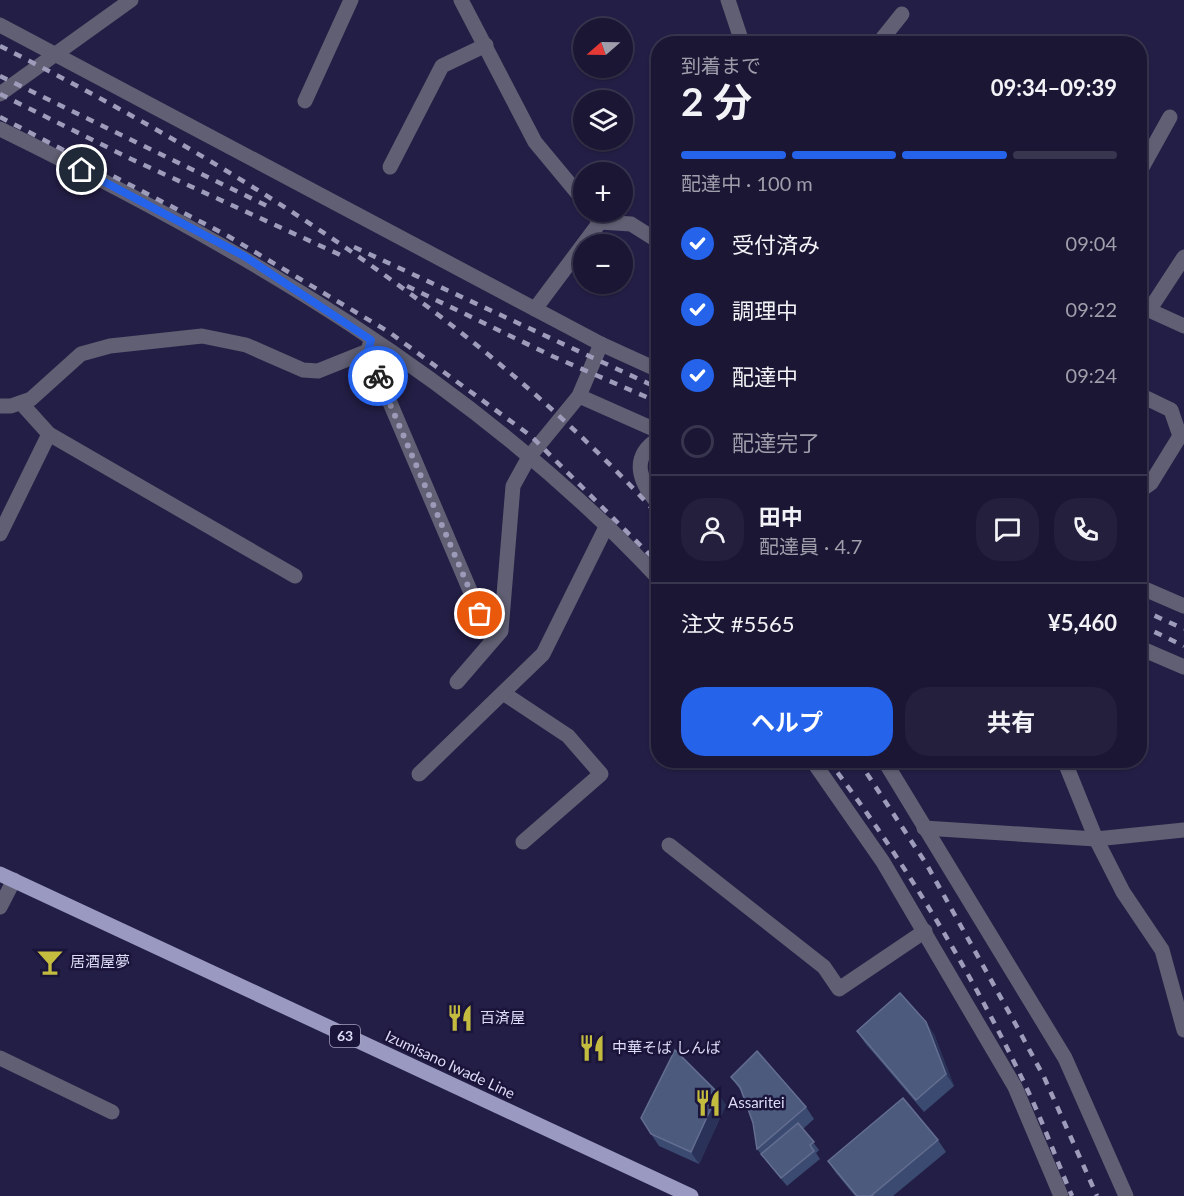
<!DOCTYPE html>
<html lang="ja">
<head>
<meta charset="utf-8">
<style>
	:root { --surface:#1a1634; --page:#231f3c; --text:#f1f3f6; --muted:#9f9fac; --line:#38354f; --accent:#2563eb }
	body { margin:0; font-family:Lato,"Noto Sans JP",sans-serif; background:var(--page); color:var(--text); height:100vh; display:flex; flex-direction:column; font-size:22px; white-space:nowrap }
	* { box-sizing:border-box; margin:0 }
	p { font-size:20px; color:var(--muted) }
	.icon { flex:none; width:33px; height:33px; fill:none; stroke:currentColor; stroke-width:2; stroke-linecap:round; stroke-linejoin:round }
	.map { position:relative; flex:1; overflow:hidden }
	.details { position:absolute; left:651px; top:36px; width:496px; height:732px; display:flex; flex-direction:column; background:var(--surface); border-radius:24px; box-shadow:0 2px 4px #0004,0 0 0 2px var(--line) }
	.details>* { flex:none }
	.needle { width:39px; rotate:250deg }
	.fabs { position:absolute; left:573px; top:18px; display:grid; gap:12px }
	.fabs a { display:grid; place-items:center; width:60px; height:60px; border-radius:50%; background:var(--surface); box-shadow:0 2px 4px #0004,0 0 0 2px var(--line); font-size:30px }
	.pin { position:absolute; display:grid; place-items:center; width:51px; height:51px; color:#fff; margin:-26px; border:3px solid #fff; border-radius:50%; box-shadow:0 2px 6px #0007 }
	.courier { position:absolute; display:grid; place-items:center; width:60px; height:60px; margin:-30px; border:4px solid #2563eb; border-radius:50%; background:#fff; color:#222; box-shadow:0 2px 8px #0007 }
	.headline em { font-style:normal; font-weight:700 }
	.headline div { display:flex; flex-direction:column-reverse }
	.headline { display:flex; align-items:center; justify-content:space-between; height:102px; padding:0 30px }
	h1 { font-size:39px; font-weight:700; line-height:45px }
	.bar { display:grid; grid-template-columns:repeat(4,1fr); gap:9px 6px; align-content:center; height:72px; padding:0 30px }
	.bar i { height:8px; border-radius:4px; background:var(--line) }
	.bar .current { background:var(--accent) }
	.bar p { grid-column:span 4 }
	.line { display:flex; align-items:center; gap:15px; padding:0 30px; border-top:2px solid var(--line) }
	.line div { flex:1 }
	.round { display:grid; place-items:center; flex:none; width:63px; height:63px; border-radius:24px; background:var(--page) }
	ol { padding:0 30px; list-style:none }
	li { display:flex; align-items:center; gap:18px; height:66px }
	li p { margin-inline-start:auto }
	li .icon { padding:6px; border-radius:50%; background:var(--accent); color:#fff; stroke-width:4 }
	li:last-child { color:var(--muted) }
	li i { width:33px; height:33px; border:3px solid var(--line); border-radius:50% }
	.action { display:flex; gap:12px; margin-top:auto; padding:12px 30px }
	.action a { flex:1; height:69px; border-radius:24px; background:var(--accent); color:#fff; font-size:24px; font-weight:700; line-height:69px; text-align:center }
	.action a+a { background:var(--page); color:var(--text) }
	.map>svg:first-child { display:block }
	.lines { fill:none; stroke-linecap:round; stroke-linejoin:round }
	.minor { stroke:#605f73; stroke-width:15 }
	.major { stroke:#9a99c2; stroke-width:15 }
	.rail { stroke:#9d9cba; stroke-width:4.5; stroke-dasharray:8 8; stroke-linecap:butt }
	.wall { fill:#3b4a70 }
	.shaded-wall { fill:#2a3259 }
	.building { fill:#4c5a7e; stroke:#636e91; stroke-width:1.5 }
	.done { stroke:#9b9ab8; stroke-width:6; stroke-dasharray:0 10.8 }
	.route { stroke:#2563eb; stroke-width:8 }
	.labels { text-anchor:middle; stroke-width:5; stroke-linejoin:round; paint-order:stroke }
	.shield { fill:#1a143a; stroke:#a2a0be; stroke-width:1.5 }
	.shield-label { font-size:14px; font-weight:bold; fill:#dcdcf6 }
	.poi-label { font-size:15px; fill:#dcdcf6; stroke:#1a143a; text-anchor:start }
	.street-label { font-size:15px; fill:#dcdcf6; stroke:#1a143a }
</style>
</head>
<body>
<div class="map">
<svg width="1184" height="1196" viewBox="0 0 1184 1196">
	<rect width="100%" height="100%" fill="#231e45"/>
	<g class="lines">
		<g class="minor">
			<polyline points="461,0 535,142 584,201"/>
			<polyline points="728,0 741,39"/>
			<polyline points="0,25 601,344 658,370"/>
			<polyline points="878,44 902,14"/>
			<polyline points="0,94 131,0"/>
			<polyline points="305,101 351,0"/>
			<path d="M0,129C239,246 475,382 658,578"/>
			<polyline points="390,167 442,66 486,45"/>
			<polyline points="1140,171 1170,117"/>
			<polyline points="592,212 600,222 631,224 658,241"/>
			<polyline points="1140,306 1184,326"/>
			<polyline points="535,309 600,222"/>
			<polyline points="1150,309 1184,257"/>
			<polyline points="368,351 480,614"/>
			<polyline points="1140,395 1171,410 1180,436 1151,483 1140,491"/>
			<polyline points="579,396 658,431"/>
			<polyline points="21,403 49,434 295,576"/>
			<polyline points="0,406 11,406 31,399 81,354 110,346 202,336 246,345 303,370 318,371 368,351 371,340"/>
			<path d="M658,439C630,457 639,482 658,503"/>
			<polyline points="0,534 49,434"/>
			<polyline points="1140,587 1184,606"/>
			<polyline points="1140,648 1184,667"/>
			<polyline points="457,682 501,631 513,486 529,457 579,396 601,344"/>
			<polyline points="503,693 568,736 601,774 523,842"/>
			<polyline points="812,760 883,862 1015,1087 1061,1196"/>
			<polyline points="884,760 1065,1058 1126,1196"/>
			<polyline points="1064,760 1096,839 1123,892 1162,950 1184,1030"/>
			<polyline points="419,774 543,654 607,525"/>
			<polyline points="924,828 1096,839 1184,830"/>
			<polyline points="669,845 824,967 839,989 925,931"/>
			<polyline points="0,907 14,880"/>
			<polyline points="0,1058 112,1112"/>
		</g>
		<polyline class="major" points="0,874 691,1196"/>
		<g class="rail">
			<path d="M0,46C238,166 478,317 658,515"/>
			<polyline points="0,76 269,207"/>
			<polyline points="0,94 131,159 347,258"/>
			<polyline points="0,117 228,236 389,332 531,436 658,563"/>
			<polyline points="354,247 658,388"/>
			<polyline points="407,286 552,356 658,402"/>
			<polyline points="1140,609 1184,629"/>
			<polyline points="1140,625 1184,646"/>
			<path d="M828,760C903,858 976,980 1028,1091C1044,1125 1057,1161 1072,1196"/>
			<polyline points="858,760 927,865 1016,1025 1044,1077 1097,1196"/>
		</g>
	</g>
	<g class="wall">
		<polygon points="857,1031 934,1034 954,1086 924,1112 865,1043"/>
		<polygon points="731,1077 806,1107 814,1119 803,1129 819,1150 816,1153 820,1159 787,1186 767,1162 757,1149 753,1123 741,1091"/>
		<polygon points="726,1105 699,1164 659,1146 651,1134"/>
		<polygon points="938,1140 946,1152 893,1196 855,1196 836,1173 828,1161"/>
	</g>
	<g class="shaded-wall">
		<polygon points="926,1022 934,1034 954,1086 946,1074"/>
		<polygon points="718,1093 726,1105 699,1164 691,1152"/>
	</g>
	<g class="building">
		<polygon points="900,993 926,1022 946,1074 916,1100 857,1031"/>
		<polygon points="675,1050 718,1093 691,1152 651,1134 641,1118"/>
		<polygon points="757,1051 806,1107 757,1149 753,1123 740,1087 731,1077"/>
		<polygon points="903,1098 938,1140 872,1195 873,1196 857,1196 828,1161"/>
		<polygon points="798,1123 814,1142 810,1145 814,1151 781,1178 761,1154"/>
	</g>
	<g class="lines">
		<polyline class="done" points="378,376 480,614"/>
		<polyline class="route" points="82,170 244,256 371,340 368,351 378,376"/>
	</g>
	<defs>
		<symbol id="bar-bare" viewBox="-9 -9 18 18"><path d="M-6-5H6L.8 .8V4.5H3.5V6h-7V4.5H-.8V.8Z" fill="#c4bc3e" stroke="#1a143a" stroke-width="2.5" paint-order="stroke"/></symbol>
		<symbol id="restaurant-bare" viewBox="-9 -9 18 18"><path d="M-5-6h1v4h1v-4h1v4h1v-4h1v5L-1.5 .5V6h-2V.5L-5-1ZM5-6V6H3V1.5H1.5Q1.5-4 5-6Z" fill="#c4bc3e" stroke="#1a143a" stroke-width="2.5" paint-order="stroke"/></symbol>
	</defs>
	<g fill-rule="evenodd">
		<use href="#bar-bare" x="31" y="943" width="38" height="38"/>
		<use href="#restaurant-bare" x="441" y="999" width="38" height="38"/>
		<use href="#restaurant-bare" x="573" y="1029" width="38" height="38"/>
		<use href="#restaurant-bare" x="689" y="1084" width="38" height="38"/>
	</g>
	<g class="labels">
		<rect class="shield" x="330" y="1025" width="30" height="22" rx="4.5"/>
		<g class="shield-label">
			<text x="345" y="1041">63</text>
		</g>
		<g class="poi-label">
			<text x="70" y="967">居酒屋夢</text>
			<text x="480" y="1023">百済屋</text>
			<text x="612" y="1053">中華そば しんば</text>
			<text x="728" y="1108">Assaritei</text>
		</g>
		<g class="street-label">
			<text transform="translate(450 1065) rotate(25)" y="5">Izumisano Iwade Line</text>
		</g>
	</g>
</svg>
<div class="fabs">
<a><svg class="needle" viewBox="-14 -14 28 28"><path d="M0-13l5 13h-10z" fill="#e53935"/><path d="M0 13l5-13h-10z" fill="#9f9fac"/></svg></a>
<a><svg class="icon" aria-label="layers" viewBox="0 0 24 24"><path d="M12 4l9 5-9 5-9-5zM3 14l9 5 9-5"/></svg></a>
<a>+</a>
<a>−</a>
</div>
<div class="pin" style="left:480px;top:614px;background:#ea580c"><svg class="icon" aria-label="bag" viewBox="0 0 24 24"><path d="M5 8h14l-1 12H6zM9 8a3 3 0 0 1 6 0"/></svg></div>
<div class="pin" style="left:82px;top:170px;background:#1f2937"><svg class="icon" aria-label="home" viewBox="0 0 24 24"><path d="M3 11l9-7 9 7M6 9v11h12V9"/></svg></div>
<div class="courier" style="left:378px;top:376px"><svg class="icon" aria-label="bike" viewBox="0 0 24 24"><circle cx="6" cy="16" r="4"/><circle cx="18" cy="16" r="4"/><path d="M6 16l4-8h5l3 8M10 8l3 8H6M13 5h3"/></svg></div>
<section class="details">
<div class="headline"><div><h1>2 分</h1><p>到着まで</p></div><em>09:34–09:39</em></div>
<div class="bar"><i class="current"></i><i class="current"></i><i class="current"></i><i></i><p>配達中 · 100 m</p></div>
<ol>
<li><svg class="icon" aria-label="check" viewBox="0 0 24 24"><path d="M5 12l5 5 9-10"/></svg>受付済み<p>09:04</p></li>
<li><svg class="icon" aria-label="check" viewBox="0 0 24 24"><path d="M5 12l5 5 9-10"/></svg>調理中<p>09:22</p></li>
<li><svg class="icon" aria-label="check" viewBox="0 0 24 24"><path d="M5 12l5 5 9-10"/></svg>配達中<p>09:24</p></li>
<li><i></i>配達完了</li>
</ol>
<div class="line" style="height:108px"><a class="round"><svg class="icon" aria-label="person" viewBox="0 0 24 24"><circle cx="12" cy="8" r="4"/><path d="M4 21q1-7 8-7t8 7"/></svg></a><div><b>田中</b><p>配達員 · 4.7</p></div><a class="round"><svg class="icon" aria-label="chat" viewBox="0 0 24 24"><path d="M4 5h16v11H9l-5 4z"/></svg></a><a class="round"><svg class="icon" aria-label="phone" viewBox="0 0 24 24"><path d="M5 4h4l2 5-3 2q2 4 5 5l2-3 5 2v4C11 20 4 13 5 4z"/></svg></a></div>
<div class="line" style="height:78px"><div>注文 #5565</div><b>¥5,460</b></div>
<div class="action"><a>ヘルプ</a><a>共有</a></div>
</section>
</div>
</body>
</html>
